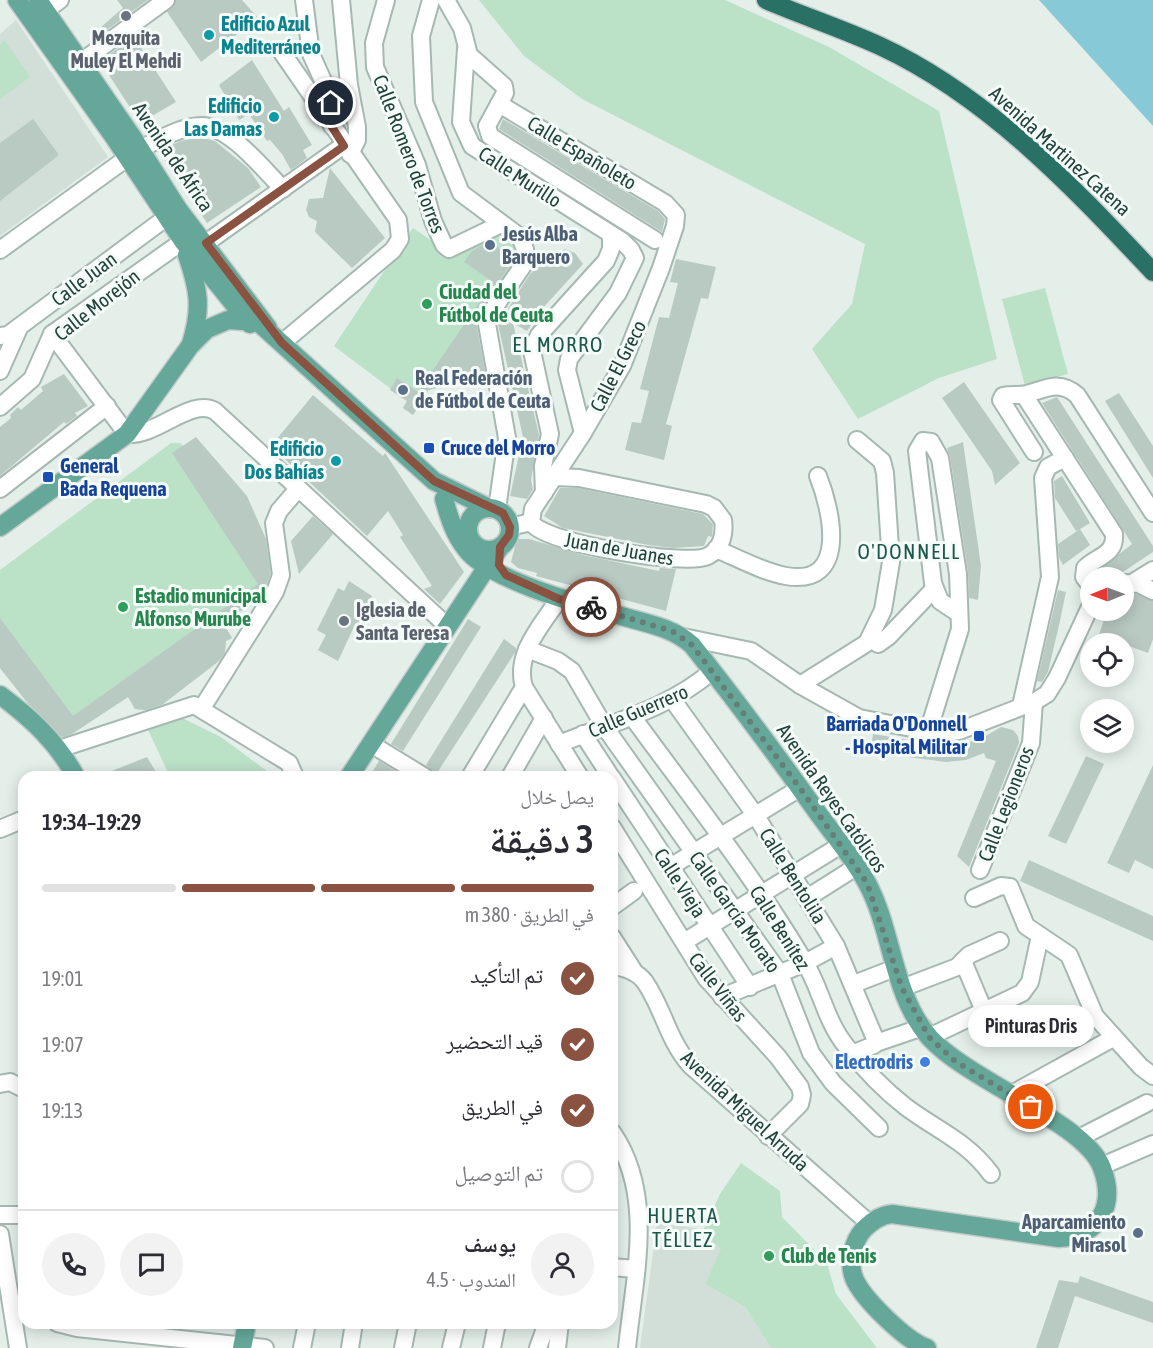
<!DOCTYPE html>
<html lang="ar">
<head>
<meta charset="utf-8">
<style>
	:root { --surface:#fff; --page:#f2f2f3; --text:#2b2b33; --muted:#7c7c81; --line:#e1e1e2; --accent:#8a5241 }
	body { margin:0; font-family:"Asap Condensed","Noto Naskh Arabic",sans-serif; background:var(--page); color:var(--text); direction:rtl; height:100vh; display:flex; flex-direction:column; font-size:22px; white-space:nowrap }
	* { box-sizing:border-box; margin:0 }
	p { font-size:20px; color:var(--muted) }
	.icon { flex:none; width:33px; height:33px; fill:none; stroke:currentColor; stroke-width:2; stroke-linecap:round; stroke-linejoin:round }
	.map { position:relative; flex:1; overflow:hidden; direction:ltr }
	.drawer { position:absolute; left:18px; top:771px; width:600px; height:558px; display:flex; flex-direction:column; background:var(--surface); border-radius:18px; box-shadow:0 3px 15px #0003; direction:rtl }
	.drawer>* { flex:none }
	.needle { width:39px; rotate:269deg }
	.controls { position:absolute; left:1080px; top:567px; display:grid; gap:12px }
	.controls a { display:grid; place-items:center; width:54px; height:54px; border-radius:50%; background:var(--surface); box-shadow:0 3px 15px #0003; font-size:30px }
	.pin { position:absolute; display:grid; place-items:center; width:51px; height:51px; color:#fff; margin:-26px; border:3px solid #fff; border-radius:50%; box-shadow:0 2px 6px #0007 }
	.courier { position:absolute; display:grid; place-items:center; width:60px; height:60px; margin:-30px; border:4px solid #8a5241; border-radius:50%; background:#fff; color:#222; box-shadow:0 2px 8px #0007 }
	.bubble { position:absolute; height:42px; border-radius:21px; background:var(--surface); box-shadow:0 3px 15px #0003; font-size:20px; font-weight:600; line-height:42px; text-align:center; direction:rtl }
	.summary em { font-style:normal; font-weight:600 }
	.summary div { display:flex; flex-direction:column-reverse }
	.summary { display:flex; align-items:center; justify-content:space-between; height:102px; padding:0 24px }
	h1 { font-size:39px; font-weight:600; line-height:45px }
	.bar { display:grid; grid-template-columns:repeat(4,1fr); gap:9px 6px; align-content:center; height:72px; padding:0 24px }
	.bar i { height:8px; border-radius:4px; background:var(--line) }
	.bar .on { background:var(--accent) }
	.bar p { grid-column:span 4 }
	.line { display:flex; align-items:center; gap:15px; padding:0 24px; border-top:2px solid var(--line) }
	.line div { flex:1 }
	.round { display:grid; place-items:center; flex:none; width:63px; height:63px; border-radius:32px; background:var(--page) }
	ol { padding:0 24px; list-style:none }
	li { display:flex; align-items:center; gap:18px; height:66px }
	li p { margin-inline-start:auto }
	li .icon { padding:6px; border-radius:50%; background:var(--accent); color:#fff; stroke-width:4 }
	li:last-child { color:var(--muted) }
	li i { width:33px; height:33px; border:3px solid var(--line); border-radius:50% }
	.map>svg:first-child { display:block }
	.built { fill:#d2dfd9 }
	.green { fill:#bbe1c7 }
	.water { fill:#88c9d8 }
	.building { fill:#b9cac3 }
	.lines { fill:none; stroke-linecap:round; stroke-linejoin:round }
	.minor-casing { stroke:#a6b8b2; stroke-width:20 }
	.major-casing { stroke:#c1cac8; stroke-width:21 }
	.highway-casing { stroke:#c1cac8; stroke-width:21 }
	.minor { stroke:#fff; stroke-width:16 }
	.major { stroke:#65a899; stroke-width:18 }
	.highway { stroke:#2a7165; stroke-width:18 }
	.done { stroke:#657f78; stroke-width:6; stroke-dasharray:0 10.8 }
	.route { stroke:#8a5241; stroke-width:8 }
	.worship-dot { fill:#6b7280; stroke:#f5fbf8; stroke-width:2 }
	.culture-dot { fill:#0f9aa8; stroke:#f5fbf8; stroke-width:2 }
	.service-dot { fill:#5c6f8a; stroke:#f5fbf8; stroke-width:2 }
	.leisure-dot { fill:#2e9e5b; stroke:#f5fbf8; stroke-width:2 }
	.transit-dot { fill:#1a4fb4; stroke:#f5fbf8; stroke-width:2 }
	.shop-dot { fill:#3f7fe0; stroke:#f5fbf8; stroke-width:2 }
	.labels { text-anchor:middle; stroke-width:6; stroke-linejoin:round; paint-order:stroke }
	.culture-label { font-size:20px; font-weight:bold; fill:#0d838f; stroke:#f5fbf8; text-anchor:end }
	.worship-label { font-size:20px; font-weight:bold; fill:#5b616d; stroke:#f5fbf8 }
	.street-label { font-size:20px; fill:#21423a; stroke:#f5fbf8 }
	.service-label { font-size:20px; font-weight:bold; fill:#4e5e75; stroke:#f5fbf8; text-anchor:start }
	.leisure-label { font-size:20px; font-weight:bold; fill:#27864d; stroke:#f5fbf8; text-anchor:start }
	.transit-label { font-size:20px; font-weight:bold; fill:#164399; stroke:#f5fbf8; text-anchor:start }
	.shop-label { font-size:20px; font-weight:bold; fill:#366cbe; stroke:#f5fbf8; text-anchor:end }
	.neighbourhood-label { font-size:21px; letter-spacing:1.5px; fill:#1b574a; stroke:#f5fbf8 }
</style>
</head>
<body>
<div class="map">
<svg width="1153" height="1348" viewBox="0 0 1153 1348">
	<rect width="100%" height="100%" fill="#e4efea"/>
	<g class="built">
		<polygon points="16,20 108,157 0,236 0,34"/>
		<polygon points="657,1223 696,1228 722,1249 705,1284 745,1307 771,1348 640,1348"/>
	</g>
	<g class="green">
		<polygon points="479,0 725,0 829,47 939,111 997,359 939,378 858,419 812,349 852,304 865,244 582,99 524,56"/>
		<polygon points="5,41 30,77 0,99 0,44"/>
		<path d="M413,228L450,253L497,229C503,235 513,243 516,251C523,267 487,312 477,326L486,377L429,390L413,415L403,408L407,401L334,346Z"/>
		<polygon points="1045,288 1068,374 1025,386 1002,299"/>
		<polygon points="171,443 180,443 243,504 271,559 270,592 223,623 232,638 226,641 224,657 154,711 135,709 128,697 59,742 0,668 0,570"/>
		<polygon points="182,718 221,737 275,777 170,777 144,721"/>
		<polygon points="741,1163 780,1191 782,1217 827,1263 836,1294 877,1348 771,1348 745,1307 705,1284 721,1249 702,1233 720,1194"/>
	</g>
	<polygon class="water" points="1039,0 1153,0 1153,126"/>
	<g class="building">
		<polygon points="117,0 148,0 104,32 101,27 123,8"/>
		<polygon points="176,0 242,0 258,18 201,62 167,12"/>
		<polygon points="134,37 176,102 140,123 100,61"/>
		<polygon points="252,60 284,111 289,107 312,145 303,150 307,158 291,170 282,154 270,140 267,141 249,114 239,120 219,85"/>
		<polygon points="33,119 59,155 0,201 0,143"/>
		<polygon points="503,119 658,211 665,219 662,232 499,129"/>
		<polygon points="200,137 215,141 248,168 261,187 207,223 159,151 181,141"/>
		<polygon points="330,168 385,238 352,268 315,232 317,221 309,217 306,210 309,199 323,198"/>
		<polygon points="489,241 514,259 483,305 478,318 475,317 486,377 419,392 425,396 413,415 403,408 407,401 390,390 397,378 418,392 493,282 464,262 472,251"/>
		<polygon points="565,249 575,253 583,264 542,309 527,331 513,323 539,435 531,480 533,489 527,499 510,496 523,437 498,324 530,274 547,258"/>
		<polygon points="676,259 716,267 708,299 701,298 666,424 672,426 664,460 625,450 632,422 641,423 649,391 640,389 659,317 669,318 678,283 670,282"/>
		<polygon points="64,374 88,406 75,413 77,416 66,424 64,422 0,476 0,427 11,418 10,415 18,407 21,410 43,391 41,387"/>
		<polygon points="964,382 1020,463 995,485 992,471 942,398"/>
		<polygon points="1119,393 1153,446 1153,478 1105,401"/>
		<polygon points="313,395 383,456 385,453 464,572 440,604 424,589 432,586 400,537 403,535 388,511 367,536 271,446"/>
		<polygon points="1057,397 1153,546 1153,552 1114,578 1098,578 1095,573 1132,544 1042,403"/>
		<polygon points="196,437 247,496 266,539 270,574 265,587 257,600 223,623 232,638 226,641 225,652 219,661 163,704 145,710 135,709 128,697 72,734 62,737 26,701 0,668 0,618 73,716 258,584 172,453"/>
		<polygon points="963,442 981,566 978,600 969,598 968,572 950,456 947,448"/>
		<polygon points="1062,476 1090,523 1080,529 1090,545 1063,565 1059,558 1058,544 1080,529 1076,531 1055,498 1054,481"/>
		<polygon points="560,488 578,488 703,514 713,524 712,537 708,536 704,546 673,548 648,545 563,528 544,516"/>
		<polygon points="313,516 333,534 299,574 291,541"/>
		<polygon points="517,539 529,539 583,555 659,571 660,568 676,569 666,611 536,576 537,573 518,568 511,562"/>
		<polygon points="349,581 372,596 367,606 369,619 353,629 338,661 318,650 326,635 317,630 338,588 344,591"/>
		<polygon points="1058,590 1066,592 1060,621 1048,672 1042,682 1037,681"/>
		<polygon points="1124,593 1136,594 1153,601 1153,639 1148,653 1099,635 1107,610 1124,610"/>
		<polygon points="468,619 481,627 403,751 391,744"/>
		<polygon points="504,639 516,648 516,651 435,776 426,765"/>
		<polygon points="1001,727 1013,730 1018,736 1019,743 969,867 957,856 996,761 986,758 984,753 966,760 946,762 908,757 871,748 873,734 945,746 979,740"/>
		<polygon points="1086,756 1104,764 1066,844 1048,836"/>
		<polygon points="147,757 159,777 99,777 99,776"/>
		<polygon points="379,761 405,777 369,777"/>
		<polygon points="1153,765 1153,869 1135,860 1129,873 1107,863"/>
		<polygon points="1029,860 1153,916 1153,941 1020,881"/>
		<polygon points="1080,1276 1153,1302 1153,1323 1075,1296 1058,1348 1036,1348 1059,1280 1078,1283"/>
	</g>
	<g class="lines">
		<defs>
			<g id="minor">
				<polyline points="304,0 311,54 329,94 332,126"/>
				<polyline points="341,0 349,85 357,127 357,140 350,154"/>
				<polyline points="386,0 374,43 375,67 417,165 433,221 444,245 449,249 501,224"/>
				<polyline points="431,0 421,36 424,102 461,193 520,237 525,249 524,264 492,311 487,324 507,438 497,509"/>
				<polyline points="446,0 462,28 469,55 504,86 505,93 487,126 490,136 655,240"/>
				<polyline points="45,11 60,0"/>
				<polyline points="466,49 461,122 472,146 622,241 631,250 635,258 618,293 569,359 567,370 583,433"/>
				<polyline points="281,51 398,220 400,239 393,250 282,343"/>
				<polyline points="81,62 166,0"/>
				<polyline points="499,104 665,203 676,215 675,226 661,268 622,366 583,433 533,509 531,522"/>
				<path d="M140,149C159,140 179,127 200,126C228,124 264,170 283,189"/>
				<polyline points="206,243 344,145"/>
				<polyline points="0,250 127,158"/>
				<path d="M52,334L127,434C156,437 191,397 215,411L446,625"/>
				<polyline points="0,336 8,335 167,217"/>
				<polyline points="0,371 19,328"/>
				<path d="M1024,395L1114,534C1116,555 1097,556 1085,568L1084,577L1090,585"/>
				<polyline points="0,407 32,379 52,334 183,241"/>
				<path d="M1034,452L1001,400L1003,396C1011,394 1019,396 1027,394C1047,388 1060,380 1077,395L1153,513"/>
				<polyline points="0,489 107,406"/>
				<polyline points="544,493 543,466 550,434 532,351 539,335 606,261 611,249 611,235"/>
				<path d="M531,522C541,543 687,567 708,556C722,549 725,533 723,520L714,508L706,504L579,478L555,477"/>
				<polyline points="510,527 531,522"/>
				<path d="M716,549C738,558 763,572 786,576C849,587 832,511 818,476"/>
				<polyline points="1124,583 1139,584 1153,591"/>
				<polyline points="1132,583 1153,570"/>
				<path d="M559,599C542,625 514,654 524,687L580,777"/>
				<polyline points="683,637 751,651 800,685 859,718 943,734 959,731 1034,702 1047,694 1057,678 1090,607"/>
				<polyline points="871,637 878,644 888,637 934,589"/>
				<polyline points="527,649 558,661 572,671 604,726 780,974 811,1053 833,1083 879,1128"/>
				<polyline points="800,685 867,643 883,610 891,562 885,473 882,461 857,440"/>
				<polyline points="672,699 756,816 836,946 876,1041 874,1045 852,1054"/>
				<polyline points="1021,706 1050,577 1043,478 1048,467 1065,458"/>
				<polyline points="202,708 275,592 281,575 274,523 279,511 297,490"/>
				<path d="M631,715C690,796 753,875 804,961C821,988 825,1020 846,1046C863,1068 884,1090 906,1107C938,1131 967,1141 991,1174"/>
				<polyline points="928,732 960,629 958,574 940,458 931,442 923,441 917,451 933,583 940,601 958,613"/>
				<polyline points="583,734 611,777"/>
				<polyline points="371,744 425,777"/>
				<path d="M559,744C611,723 670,708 712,671"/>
				<polyline points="59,749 194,705 289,763 295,777"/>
				<polyline points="470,777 524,687"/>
				<polyline points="510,777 544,718"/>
				<polyline points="612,778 750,987"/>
				<polyline points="612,827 706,978 778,1057 800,1087 802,1095 800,1104 768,1136"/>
				<polyline points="0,829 24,819"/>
				<polyline points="670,867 800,788"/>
				<polyline points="980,870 1031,743 1034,702"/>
				<polyline points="807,898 856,867"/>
				<polyline points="974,898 1001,886 1010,887 1026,926 1069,955 1095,1016 1141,1067 1153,1076"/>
				<polyline points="612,907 634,891"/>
				<polyline points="612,937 635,973"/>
				<polyline points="684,942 841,845"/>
				<polyline points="963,961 984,1011"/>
				<path d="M612,965C624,968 637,971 645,982C663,1008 668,1040 690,1065L870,1224"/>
				<polyline points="854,984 895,968"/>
				<polyline points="902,988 957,967 969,955 1000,941"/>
				<polyline points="722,997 805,963 836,946"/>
				<polyline points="929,1037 1022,993 1030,982 1040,936"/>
				<polyline points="876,1043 923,1027"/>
				<polyline points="0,1084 10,1082 24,1089"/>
				<polyline points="1010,1095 1113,1038"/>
				<path d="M612,1132C656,1195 634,1277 627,1348"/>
				<polyline points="1079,1138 1147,1103"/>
				<polyline points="1102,1166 1153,1144"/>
				<polyline points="0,1215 24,1215"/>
				<polyline points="0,1234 18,1348"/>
				<polyline points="612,1267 635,1269"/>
				<polyline points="57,1323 77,1328 265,1348"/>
				<polyline points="302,1348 307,1323"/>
				<polyline points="350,1348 354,1323"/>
				<polyline points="403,1348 408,1323"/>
				<polyline points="451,1348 457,1323"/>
				<polyline points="492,1348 497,1323"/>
				<polyline points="538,1348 547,1323"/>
				<polyline points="557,1348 560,1323"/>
			</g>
			<g id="major">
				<polyline points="17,0 114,137 183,241 250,324"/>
				<polyline points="38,0 133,138 178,209 268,328"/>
				<path d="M187,255C199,290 202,308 191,344"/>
				<path d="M444,499C449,517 454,534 466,549C490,581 586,606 625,617C649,624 673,628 692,645C734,698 775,753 815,809C832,833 853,857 867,883C893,931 892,995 930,1038C969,1081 1086,1123 1102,1168C1116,1205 1100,1236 1059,1238L892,1214C880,1215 872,1221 864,1229C853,1241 848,1262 854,1278C862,1298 906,1341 927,1348"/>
				<circle cx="489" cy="529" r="21"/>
				<polyline points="0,527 127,434 190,346 207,329 228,320 258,322 434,481 489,508"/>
				<path d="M0,695C31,718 57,742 76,777"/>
				<polyline points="349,777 500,547"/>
				<polyline points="242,1348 247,1323"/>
			</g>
			<path id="highway" d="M766,0C803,16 843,29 880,46C988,96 1073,187 1153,272"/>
		</defs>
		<use href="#minor" class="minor-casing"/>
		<use href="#major" class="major-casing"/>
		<use href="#highway" class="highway-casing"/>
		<use href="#minor" class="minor"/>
		<use href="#major" class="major"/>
		<use href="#highway" class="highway"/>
	</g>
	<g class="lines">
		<polyline class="done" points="591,607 672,631 692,645 800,788 867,883 902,988 929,1037 955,1061 1031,1107"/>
		<polyline class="route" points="331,103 332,127 344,146 206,243 282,343 434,481 503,513 510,527 509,535 500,547 499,565 506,575 559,599 591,607"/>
	</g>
	<g class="worship-dot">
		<circle cx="126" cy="16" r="6"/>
		<circle cx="344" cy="621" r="6"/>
	</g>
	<g class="culture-dot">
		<circle cx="209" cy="35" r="6"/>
		<circle cx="274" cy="117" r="6"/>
		<circle cx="336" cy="461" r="6"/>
	</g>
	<g class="service-dot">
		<circle cx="490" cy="245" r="6"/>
		<circle cx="403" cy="390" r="6"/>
		<circle cx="1138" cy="1233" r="6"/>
	</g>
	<g class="leisure-dot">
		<circle cx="427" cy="304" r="6"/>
		<circle cx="123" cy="607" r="6"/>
		<circle cx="769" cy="1256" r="6"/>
	</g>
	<g class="transit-dot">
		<rect x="423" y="442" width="12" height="12" rx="3"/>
		<rect x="42" y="471" width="12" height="12" rx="3"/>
		<rect x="973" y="730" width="12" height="12" rx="3"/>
	</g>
	<circle class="shop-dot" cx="925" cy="1062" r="6"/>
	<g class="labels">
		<g class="culture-label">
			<text x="221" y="31" text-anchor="start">Edificio Azul<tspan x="221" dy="23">Mediterráneo</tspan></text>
			<text x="262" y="113">Edificio<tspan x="262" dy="23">Las Damas</tspan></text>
			<text x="324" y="456">Edificio<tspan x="324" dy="23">Dos Bahías</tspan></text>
		</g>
		<g class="worship-label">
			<text x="126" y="45">Mezquita<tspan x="126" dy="23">Muley El Mehdi</tspan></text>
			<text x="356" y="617" text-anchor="start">Iglesia de<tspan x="356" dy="23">Santa Teresa</tspan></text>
		</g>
		<g class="street-label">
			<text transform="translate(1060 151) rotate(42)" y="7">Avenida Martinez Catena</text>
			<text transform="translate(582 153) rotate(31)" y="7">Calle Españoleto</text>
			<text transform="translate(409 154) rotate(69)" y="7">Calle Romero de Torres</text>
			<text transform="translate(173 157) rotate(56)" y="7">Avenida de África</text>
			<text transform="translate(520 177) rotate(33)" y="7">Calle Murillo</text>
			<text transform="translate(84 279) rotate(-37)" y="7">Calle Juan</text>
			<text transform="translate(97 305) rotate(-38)" y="7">Calle Morejón</text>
			<text transform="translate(618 366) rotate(-63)" y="7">Calle El Greco</text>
			<text transform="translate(619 549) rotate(10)" y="7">Juan de Juanes</text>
			<text transform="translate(638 711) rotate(-23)" y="7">Calle Guerrero</text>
			<text transform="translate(832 798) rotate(55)" y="7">Avenida Reyes Católicos</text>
			<text transform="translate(1006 804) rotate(-69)" y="7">Calle Legioneros</text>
			<text transform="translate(793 876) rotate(58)" y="7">Calle Bentolila</text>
			<text transform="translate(680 883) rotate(57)" y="7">Calle Vieja</text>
			<text transform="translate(735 912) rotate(55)" y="7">Calle García Morato</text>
			<text transform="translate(780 928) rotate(58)" y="7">Calle Benítez</text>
			<text transform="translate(718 987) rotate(52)" y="7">Calle Viñas</text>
			<text transform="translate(745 1111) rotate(43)" y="7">Avenida Miguel Arruda</text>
		</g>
		<g class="service-label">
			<text x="502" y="241">Jesús Alba<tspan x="502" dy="23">Barquero</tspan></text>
			<text x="415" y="385">Real Federación<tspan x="415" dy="23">de Fútbol de Ceuta</tspan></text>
			<text x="1126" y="1229" text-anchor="end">Aparcamiento<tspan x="1126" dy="23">Mirasol</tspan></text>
		</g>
		<g class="leisure-label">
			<text x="439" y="299">Ciudad del<tspan x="439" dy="23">Fútbol de Ceuta</tspan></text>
			<text x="135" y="603">Estadio municipal<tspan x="135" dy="23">Alfonso Murube</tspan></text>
			<text x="781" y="1263">Club de Tenis</text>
		</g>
		<g class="transit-label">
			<text x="441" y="455">Cruce del Morro</text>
			<text x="60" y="473">General<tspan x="60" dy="23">Bada Requena</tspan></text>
			<text x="967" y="731" text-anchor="end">Barriada O'Donnell<tspan x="967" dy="23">- Hospital Militar</tspan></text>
		</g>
		<g class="shop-label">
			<text x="913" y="1069">Electrodris</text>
		</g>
		<g class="neighbourhood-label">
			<text x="558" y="352">EL MORRO</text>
			<text x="909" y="559">O'DONNELL</text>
			<text x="683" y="1223">HUERTA<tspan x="683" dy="24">TÉLLEZ</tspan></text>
		</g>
	</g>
</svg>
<div class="controls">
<a><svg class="needle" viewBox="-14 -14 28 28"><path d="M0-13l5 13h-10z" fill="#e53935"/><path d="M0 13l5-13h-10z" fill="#7c7c81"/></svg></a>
<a><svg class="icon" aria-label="locate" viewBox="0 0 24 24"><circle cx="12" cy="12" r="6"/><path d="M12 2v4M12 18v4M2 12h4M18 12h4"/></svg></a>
<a><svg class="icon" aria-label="layers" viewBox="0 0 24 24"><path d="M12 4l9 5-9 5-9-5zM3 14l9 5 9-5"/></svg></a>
</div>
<div class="pin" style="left:1031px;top:1107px;background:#ea580c"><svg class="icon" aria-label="bag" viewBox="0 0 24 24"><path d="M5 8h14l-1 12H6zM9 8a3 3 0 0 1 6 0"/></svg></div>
<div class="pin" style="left:331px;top:103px;background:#1f2937"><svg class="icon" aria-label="home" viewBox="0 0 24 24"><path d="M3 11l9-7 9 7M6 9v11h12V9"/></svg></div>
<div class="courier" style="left:591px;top:607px"><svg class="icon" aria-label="bike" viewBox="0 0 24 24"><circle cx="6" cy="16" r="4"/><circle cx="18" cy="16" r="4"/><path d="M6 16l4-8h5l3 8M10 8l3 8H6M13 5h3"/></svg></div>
<div class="bubble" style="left:968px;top:1005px;width:126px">Pinturas Dris</div>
<section class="drawer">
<div class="summary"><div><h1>3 دقيقة</h1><p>يصل خلال</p></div><em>19:29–19:34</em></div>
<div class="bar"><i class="on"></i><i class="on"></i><i class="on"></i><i></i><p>في الطريق · 380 m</p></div>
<ol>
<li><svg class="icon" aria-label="check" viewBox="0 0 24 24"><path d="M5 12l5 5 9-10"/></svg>تم التأكيد<p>19:01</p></li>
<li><svg class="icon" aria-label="check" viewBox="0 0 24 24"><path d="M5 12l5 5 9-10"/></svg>قيد التحضير<p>19:07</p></li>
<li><svg class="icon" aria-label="check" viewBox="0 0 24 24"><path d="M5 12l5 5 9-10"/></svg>في الطريق<p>19:13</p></li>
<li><i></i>تم التوصيل</li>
</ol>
<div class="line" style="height:108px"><a class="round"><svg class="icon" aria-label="person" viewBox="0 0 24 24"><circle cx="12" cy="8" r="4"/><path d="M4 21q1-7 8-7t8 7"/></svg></a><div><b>يوسف</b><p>المندوب · 4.5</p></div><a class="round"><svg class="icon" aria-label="chat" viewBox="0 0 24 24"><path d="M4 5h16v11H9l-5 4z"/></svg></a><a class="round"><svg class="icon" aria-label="phone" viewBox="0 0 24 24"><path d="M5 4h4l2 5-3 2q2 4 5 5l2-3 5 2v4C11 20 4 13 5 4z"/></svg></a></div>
</section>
</div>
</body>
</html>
